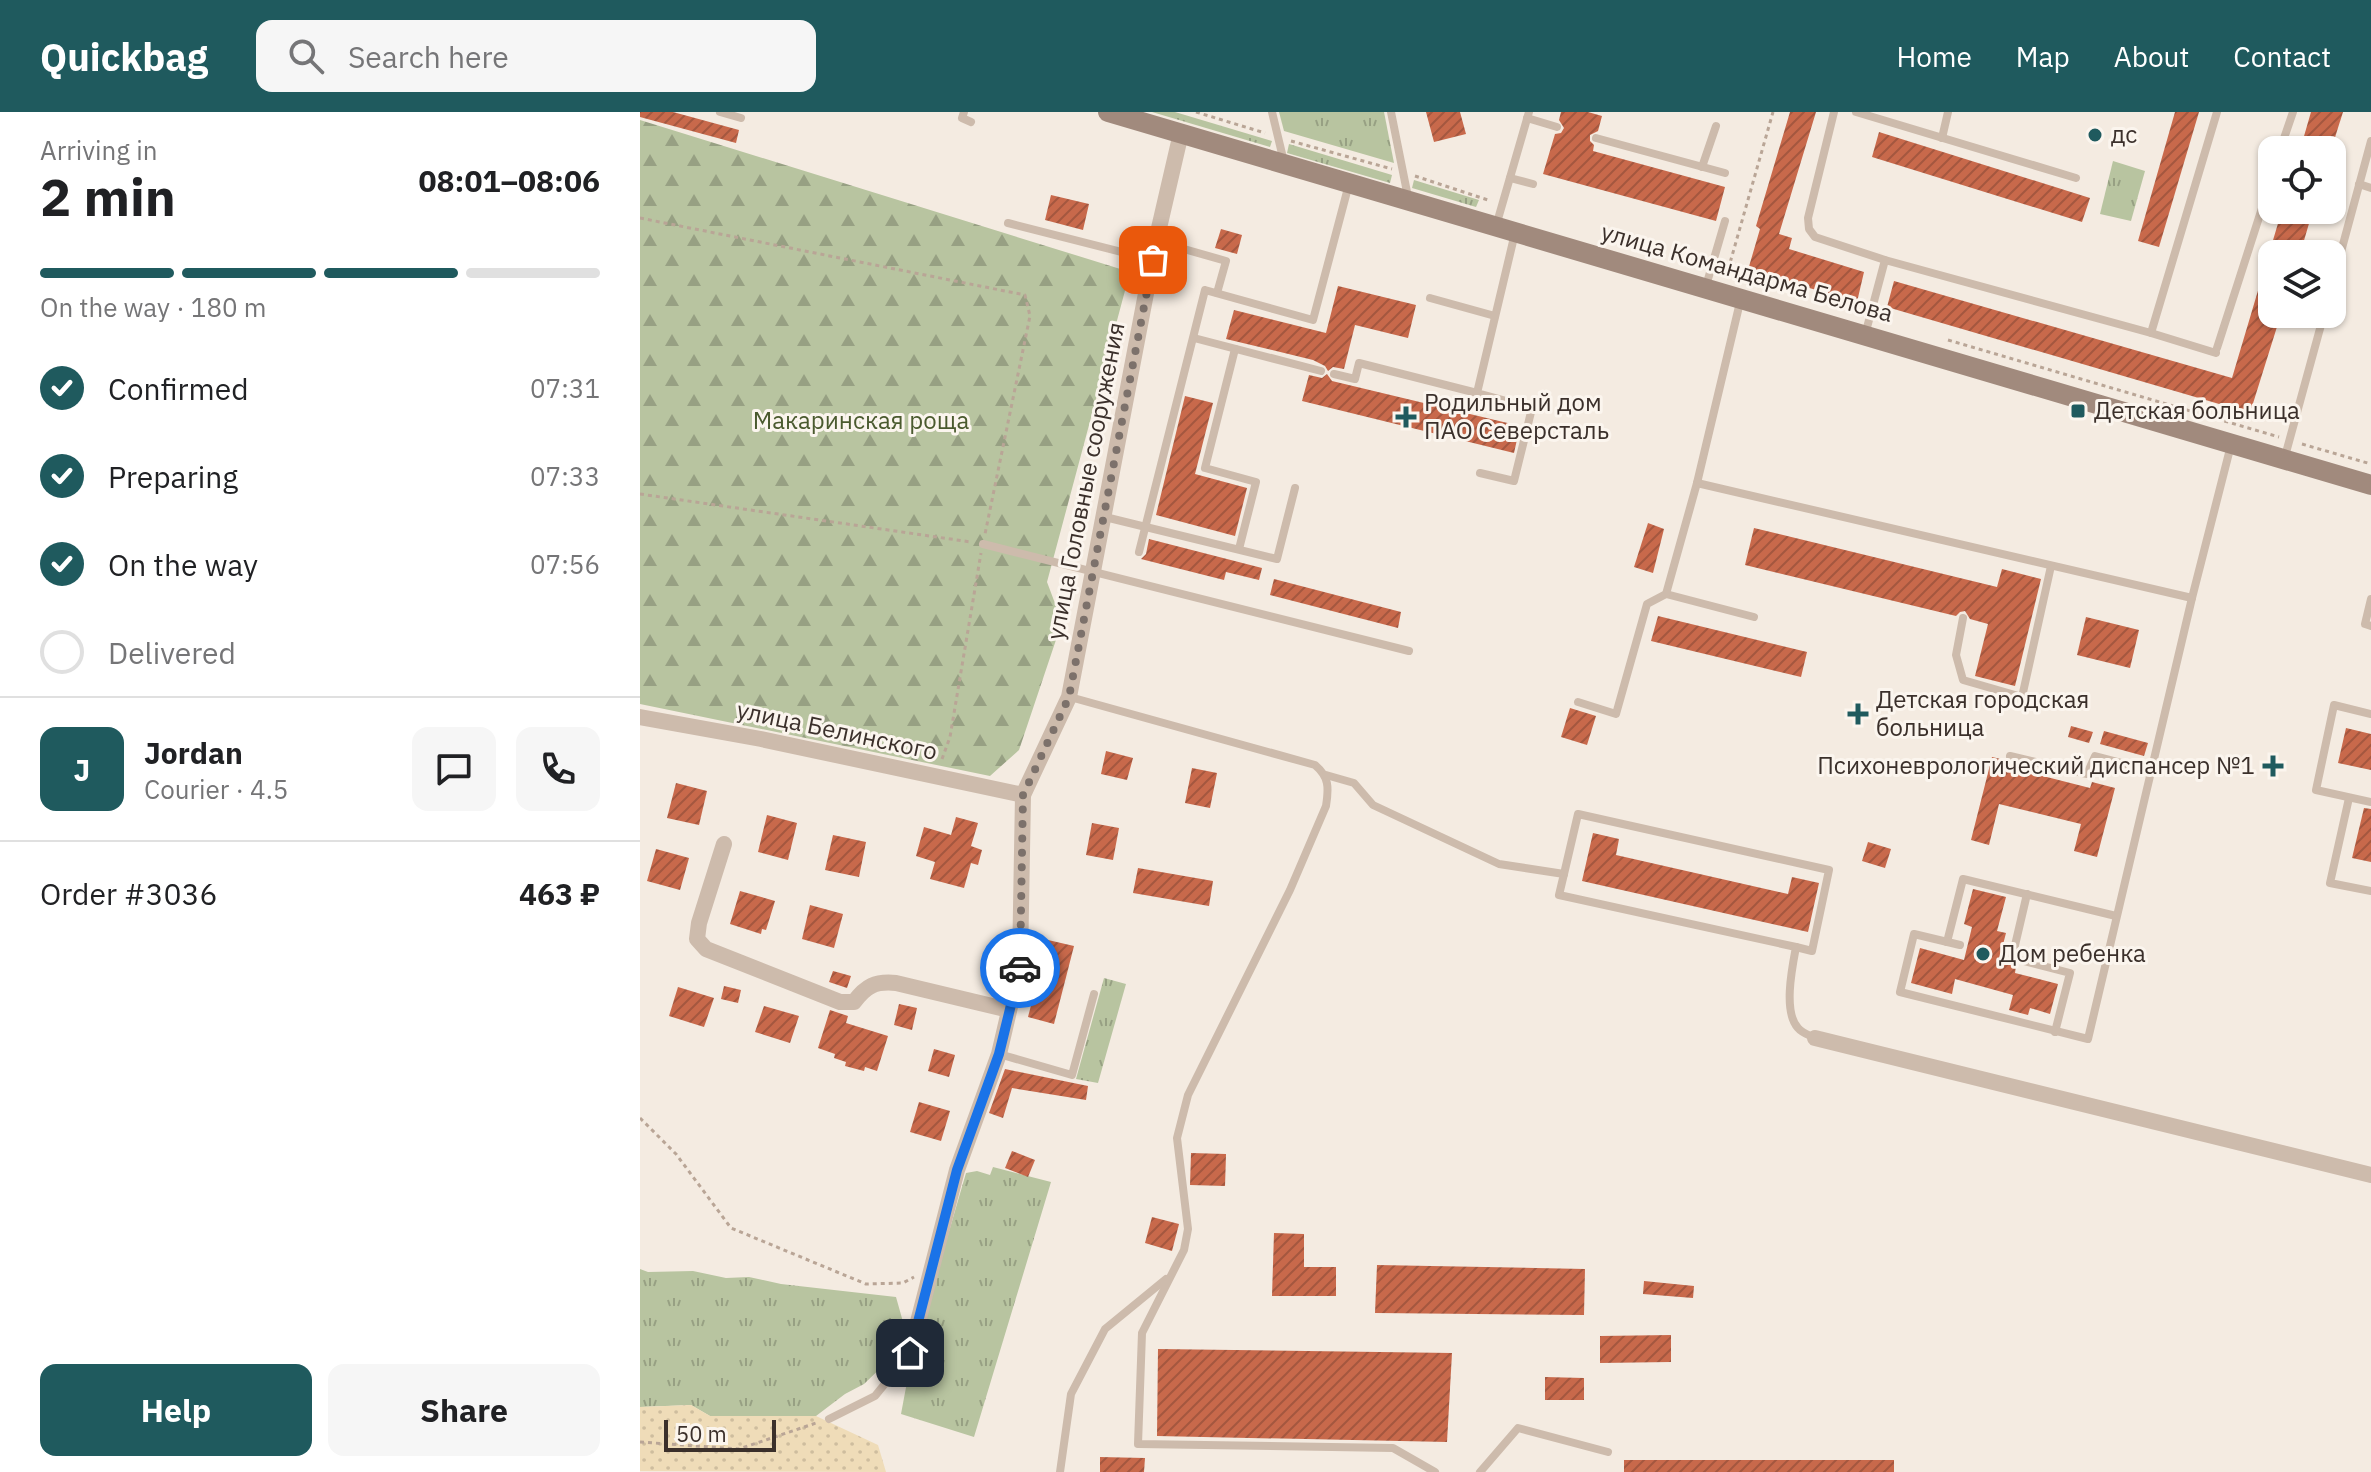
<!DOCTYPE html>
<html lang="en">
<head>
<meta charset="utf-8">
<style>
	:root { --surface:#fff; --page:#f6f6f6; --text:#202124; --muted:#757577; --line:#e0e0e0; --accent:#1f5a5e }
	body { margin:0; font-family:"IBM Plex Sans",sans-serif; background:var(--page); color:var(--text); height:100vh; display:flex; flex-direction:column; font-size:30px; white-space:nowrap }
	* { box-sizing:border-box; margin:0 }
	p { font-size:26px; color:var(--muted) }
	.icon { flex:none; width:44px; height:44px; fill:none; stroke:currentColor; stroke-width:2; stroke-linecap:round; stroke-linejoin:round }
	.map { position:relative; flex:1; overflow:hidden }
	.side { display:flex; flex-direction:column; background:var(--surface); width:640px }
	.side>* { flex:none }
	.tools { position:absolute; left:1618px; top:24px; display:grid; gap:16px }
	.tools a { display:grid; place-items:center; width:88px; height:88px; border-radius:16px; background:var(--surface); box-shadow:0 2px 6px #0004; font-size:40px }
	.scale { position:absolute; left:24px; bottom:20px; width:112px; box-sizing:border-box; padding-left:8px; border:4px solid #3b302b; border-top:0; font-size:22px; line-height:28px; white-space:nowrap; color:#3b302b; -webkit-text-stroke:6px #fbf5ee; paint-order:stroke }
	.pin { position:absolute; display:grid; place-items:center; width:68px; height:68px; color:#fff; margin:-34px; border-radius:16px; box-shadow:0 4px 12px #0006 }
	.courier { position:absolute; display:grid; place-items:center; width:80px; height:80px; margin:-40px; border:6px solid #1a73e8; border-radius:50%; background:#fff; color:#222; box-shadow:0 2px 10px #0007 }
	.head em { font-style:normal; font-weight:800 }
	.head div { display:flex; flex-direction:column-reverse }
	.head { display:flex; align-items:center; justify-content:space-between; height:136px; padding:0 40px }
	h1 { font-size:52px; font-weight:800; line-height:60px }
	.bar { display:grid; grid-template-columns:repeat(4,1fr); gap:12px 8px; align-content:center; height:96px; padding:0 40px }
	.bar i { height:10px; border-radius:6px; background:var(--line) }
	.bar .current { background:var(--accent) }
	.bar p { grid-column:span 4 }
	.line { display:flex; align-items:center; gap:20px; padding:0 40px; border-top:2px solid var(--line) }
	.line div { flex:1 }
	.round { display:grid; place-items:center; flex:none; width:84px; height:84px; border-radius:16px; background:var(--page) }
	ol { padding:0 40px; list-style:none }
	li { display:flex; align-items:center; gap:24px; height:88px }
	li p { margin-inline-start:auto }
	li .icon { padding:8px; border-radius:50%; background:var(--accent); color:#fff; stroke-width:4 }
	li:last-child { color:var(--muted) }
	li i { width:44px; height:44px; border:4px solid var(--line); border-radius:50% }
	.button { display:flex; gap:16px; margin-top:auto; padding:16px 40px }
	.button a { flex:1; height:92px; border-radius:16px; background:var(--accent); color:#fff; font-size:32px; font-weight:800; line-height:92px; text-align:center }
	.button a+a { background:var(--page); color:var(--text) }
	header { display:flex; align-items:center; gap:48px; box-sizing:border-box; height:112px; padding:0 40px; background:var(--accent); color:#fff }
	header strong { font-size:38px }
	nav { display:flex; gap:44px; margin-inline-start:auto; font-size:28px }
	.search { width:560px; height:72px; background:var(--page); display:flex; align-items:center; gap:20px; box-sizing:border-box; padding:0 28px; border-radius:16px; color:var(--muted); font-size:30px }
	main { display:flex; flex:1; min-height:0 }
	.map>svg:first-child { display:block }
	.grass { fill:url(#grass-tufts) }
	.forest { fill:url(#forest-firs) }
	.sand { fill:url(#sand-dots) }
	.building { fill:url(#building-hatch) }
	.lines { fill:none; stroke-linecap:round; stroke-linejoin:round }
	.path { stroke:#b9a596; stroke-width:3; stroke-dasharray:4 4; stroke-linecap:butt }
	.service { stroke:#cdbbac; stroke-width:8 }
	.minor { stroke:#cdbbac; stroke-width:16 }
	.secondary { stroke:#a18a7d; stroke-width:20 }
	.done { stroke:#7c716b; stroke-width:8; stroke-dasharray:0 14.4 }
	.route { stroke:#1a73e8; stroke-width:10 }
	.poi-dot { fill:#1f5a5e; stroke:#fbf5ee; stroke-width:3 }
	.labels { text-anchor:middle; stroke-width:6; stroke-linejoin:round; paint-order:stroke }
	.poi-label { font-size:24px; fill:#3b302b; stroke:#fbf5ee; text-anchor:start }
	.street-label { font-size:24px; fill:#3b302b; stroke:#fbf5ee }
	.park-label { font-size:24px; fill:#4a5a2e; stroke:#fbf5ee }
</style>
</head>
<body>
<header>
<strong>Quickbag</strong>
<div class="search"><svg class="icon" aria-label="search" viewBox="0 0 24 24"><circle cx="10" cy="10" r="6"/><path d="M15 15l6 6"/></svg>Search here</div>
<nav><a>Home</a><a>Map</a><a>About</a><a>Contact</a></nav>
</header>
<main>
<section class="side">
<div class="head"><div><h1>2 min</h1><p>Arriving in</p></div><em>08:01–08:06</em></div>
<div class="bar"><i class="current"></i><i class="current"></i><i class="current"></i><i></i><p>On the way · 180 m</p></div>
<ol>
<li><svg class="icon" aria-label="check" viewBox="0 0 24 24"><path d="M5 12l5 5 9-10"/></svg>Confirmed<p>07:31</p></li>
<li><svg class="icon" aria-label="check" viewBox="0 0 24 24"><path d="M5 12l5 5 9-10"/></svg>Preparing<p>07:33</p></li>
<li><svg class="icon" aria-label="check" viewBox="0 0 24 24"><path d="M5 12l5 5 9-10"/></svg>On the way<p>07:56</p></li>
<li><i></i>Delivered</li>
</ol>
<div class="line" style="height:144px"><b class="round" style="background:var(--accent);color:#fff">J</b><div><b>Jordan</b><p>Courier · 4.5</p></div><a class="round"><svg class="icon" aria-label="chat" viewBox="0 0 24 24"><path d="M4 5h16v11H9l-5 4z"/></svg></a><a class="round"><svg class="icon" aria-label="phone" viewBox="0 0 24 24"><path d="M5 4h4l2 5-3 2q2 4 5 5l2-3 5 2v4C11 20 4 13 5 4z"/></svg></a></div>
<div class="line" style="height:104px"><div>Order #3036</div><b>463 ₽</b></div>
<div class="button"><a>Help</a><a>Share</a></div>
</section>
<div class="map">
<svg width="1731" height="1360" viewBox="0 0 1731 1360">
	<defs>
		<pattern id="grass-tufts" width="24" height="20" patternUnits="userSpaceOnUse" patternTransform="scale(2)"><rect width="24" height="20" fill="#b8c4a0"/><path d="M3 7l-1-3M5 7V3M7 7l1-3M15 17l-1-3M17 17v-4M19 17l1-3" fill="none" stroke="#97a083"/></pattern>
		<pattern id="forest-firs" width="22" height="20" patternUnits="userSpaceOnUse" patternTransform="scale(2)"><rect width="22" height="20" fill="#b8c4a0"/><path d="M5 1l3.5 6h-7zM16 11l3.5 6h-7z" fill="#97a083"/></pattern>
		<pattern id="sand-dots" width="8" height="8" patternUnits="userSpaceOnUse" patternTransform="scale(2)"><rect width="8" height="8" fill="#efdcb8"/><path d="M2 2h.1M6 6h.1" fill="none" stroke="#cebd9e" stroke-width="1.8" stroke-linecap="round"/></pattern>
		<pattern id="building-hatch" width="6" height="6" patternUnits="userSpaceOnUse" patternTransform="scale(2)"><rect width="6" height="6" fill="#c8694b"/><path d="M-1 1l2-2M0 6l6-6M5 7l2-2" fill="none" stroke="#a4573f"/></pattern>
	</defs>
	<rect width="100%" height="100%" fill="#f4ebe1"/>
	<g class="grass">
		<polygon points="512,0 535,0 632,29 630,35"/>
		<polygon points="639,0 744,0 754,51 644,19"/>
		<polygon points="649,32 752,63 750,71 647,41"/>
		<polygon points="1473,49 1505,59 1491,109 1460,102"/>
		<polygon points="774,68 839,88 836,95 772,76"/>
		<polygon points="464,866 486,872 458,971 436,967"/>
		<polygon points="353,1055 411,1070 334,1325 261,1302 270,1254 326,1061 337,1059 350,1063"/>
		<polygon points="0,1157 8,1160 53,1159 86,1166 109,1165 141,1172 256,1185 265,1217 250,1247 224,1272 205,1282 176,1304 70,1304 51,1293 0,1295"/>
	</g>
	<polygon class="forest" points="0,8 490,160 407,470 422,510 379,638 350,664 0,592"/>
	<polygon class="sand" points="51,1293 70,1304 176,1304 238,1333 246,1360 0,1359 0,1295"/>
	<g class="building">
		<polygon points="0,0 33,0 99,18 96,31 0,5"/>
		<polygon points="786,0 820,0 826,22 794,30"/>
		<polygon points="921,0 948,0 962,4 958,19 950,23 950,29 954,33 953,39 1085,75 1076,109 903,62 915,22 921,21 924,16 919,8"/>
		<polygon points="1150,0 1176,0 1139,122 1152,126 1149,137 1224,160 1217,190 1108,158 1120,117 1116,114"/>
		<polygon points="1535,0 1559,0 1519,135 1498,129"/>
		<polygon points="1671,0 1703,0 1691,38 1660,38"/>
		<polygon points="1239,20 1450,86 1442,110 1232,45"/>
		<polygon points="411,83 449,92 443,118 405,108"/>
		<polygon points="1642,98 1673,98 1660,142 1632,142 1632,202 1641,202 1610,301 1247,195 1254,169 1592,266"/>
		<polygon points="581,117 602,123 597,142 575,136"/>
		<polygon points="698,174 776,193 768,226 715,213 704,257 693,255 688,259 685,254 673,248 586,227 594,198 686,221"/>
		<polygon points="687,262 692,269 880,314 874,341 662,289 669,263 682,266"/>
		<polygon points="545,284 573,291 555,362 607,376 595,424 516,403"/>
		<polygon points="1008,411 1024,417 1013,461 994,455"/>
		<polygon points="1114,416 1357,475 1362,457 1401,467 1375,574 1335,564 1348,512 1330,507 1325,499 1320,500 1316,504 1105,453"/>
		<polygon points="509,427 622,456 619,468 586,460 584,468 501,447 506,442"/>
		<polygon points="634,467 761,500 758,516 630,483"/>
		<polygon points="1018,504 1167,540 1161,565 1011,529"/>
		<polygon points="1446,505 1499,518 1490,556 1437,543"/>
		<polygon points="930,596 956,604 947,633 921,625"/>
		<polygon points="1431,614 1453,620 1449,631 1428,625"/>
		<polygon points="1706,616 1731,622 1731,658 1698,651"/>
		<polygon points="1464,619 1508,631 1504,644 1460,632"/>
		<polygon points="466,639 493,646 487,668 461,662"/>
		<polygon points="1352,645 1365,648 1368,651 1367,655 1450,676 1452,670 1475,676 1457,745 1434,739 1441,712 1359,692 1349,733 1331,728"/>
		<polygon points="552,656 577,661 570,696 545,691"/>
		<polygon points="36,671 67,679 59,713 27,706"/>
		<polygon points="1724,696 1731,697 1731,750 1712,746"/>
		<polygon points="127,703 157,711 148,748 118,740"/>
		<polygon points="316,705 338,711 331,734 342,738 338,753 331,751 324,776 290,767 295,750 276,744 284,715 311,723"/>
		<polygon points="452,711 479,716 473,748 446,743"/>
		<polygon points="953,721 979,727 976,743 1148,782 1152,765 1179,771 1168,820 942,769"/>
		<polygon points="193,723 226,730 219,765 185,758"/>
		<polygon points="1228,730 1251,737 1245,756 1222,749"/>
		<polygon points="16,737 49,746 40,778 7,769"/>
		<polygon points="498,756 573,769 569,794 493,781"/>
		<polygon points="1333,777 1366,785 1357,819 1366,821 1359,848 1376,854 1375,861 1418,872 1410,902 1390,896 1388,903 1369,898 1373,883 1315,867 1312,882 1271,871 1280,836 1324,848 1332,815 1324,812"/>
		<polygon points="100,779 135,789 126,818 122,817 121,822 90,812"/>
		<polygon points="170,793 203,802 194,836 162,827"/>
		<polygon points="408,828 434,834 414,912 388,905"/>
		<polygon points="193,859 211,864 207,876 189,870"/>
		<polygon points="84,874 101,878 98,891 81,887"/>
		<polygon points="38,875 74,886 64,915 29,904"/>
		<polygon points="259,892 277,896 272,918 254,913"/>
		<polygon points="124,894 159,904 150,931 115,920"/>
		<polygon points="190,898 208,904 206,911 248,924 237,959 225,955 224,959 205,954 206,950 194,946 195,942 178,936"/>
		<polygon points="294,937 315,943 309,965 288,959"/>
		<polygon points="365,957 448,974 446,988 372,976 363,1006 349,1001"/>
		<polygon points="279,990 310,999 301,1029 270,1020"/>
		<polygon points="372,1039 395,1048 388,1065 365,1056"/>
		<polygon points="551,1041 586,1042 585,1074 550,1073"/>
		<polygon points="512,1105 539,1112 532,1139 505,1131"/>
		<polygon points="634,1121 664,1122 664,1155 696,1155 696,1184 632,1184"/>
		<polygon points="737,1153 945,1157 944,1203 735,1201"/>
		<polygon points="1004,1169 1054,1174 1053,1186 1003,1182"/>
		<polygon points="1031,1223 1031,1250 960,1251 960,1224"/>
		<polygon points="518,1237 812,1241 807,1330 517,1324"/>
		<polygon points="905,1265 944,1266 944,1288 905,1288"/>
		<polygon points="460,1345 505,1346 504,1360 460,1360"/>
		<rect x="984" y="1348" width="270" height="12"/>
	</g>
	<g class="lines">
		<g class="path">
			<polyline points="556,0 625,21"/>
			<polyline points="651,29 752,57"/>
			<polyline points="775,64 851,89"/>
			<polyline points="0,106 385,183 390,204 345,422"/>
			<polyline points="1086,165 1133,0"/>
			<polyline points="1308,228 1639,325"/>
			<polyline points="1662,332 1731,352"/>
			<polyline points="0,382 331,430"/>
			<polyline points="302,647 310,625 341,441"/>
			<polyline points="0,1006 36,1042 91,1116 226,1172 263,1171 274,1165"/>
			<polyline points="0,1330 99,1337 179,1310"/>
		</g>
		<g class="service">
			<polyline points="80,0 101,6"/>
			<polyline points="324,0 322,6 331,10"/>
			<polyline points="632,0 644,50"/>
			<polyline points="751,0 768,85"/>
			<polyline points="1194,0 1168,106 1169,117 1175,125 1245,148 1511,221 1577,0"/>
			<polyline points="1216,0 1436,66"/>
			<polyline points="887,6 917,15"/>
			<polyline points="956,26 1085,61"/>
			<polyline points="1302,26 1308,0"/>
			<polyline points="1640,38 1653,0"/>
			<polyline points="1062,55 1076,14"/>
			<polyline points="870,66 893,72"/>
			<polyline points="1719,72 1731,76"/>
			<polyline points="368,111 513,148"/>
			<polyline points="856,114 889,0"/>
			<polyline points="516,129 586,149 577,181"/>
			<polyline points="1692,173 1731,29"/>
			<polyline points="1066,174 1085,109"/>
			<polyline points="790,186 855,204"/>
			<polyline points="1511,221 1576,241"/>
			<polyline points="1225,223 1245,148"/>
			<polyline points="554,226 681,259"/>
			<polyline points="1577,236 1632,65"/>
			<polyline points="595,237 565,356 616,370 599,437"/>
			<polyline points="694,262 715,267 719,251 837,281"/>
			<polyline points="1644,348 1684,202"/>
			<polyline points="840,361 874,369 892,296 837,281 875,121"/>
			<polyline points="1057,371 1552,486 1591,333"/>
			<polyline points="465,405 637,447 655,376"/>
			<polyline points="343,432 769,539"/>
			<polyline points="499,440 565,178 673,208 709,72"/>
			<polyline points="1026,482 1114,505"/>
			<polyline points="1731,487 1725,512 1731,514"/>
			<polyline points="1323,506 1316,543 1323,568 1382,585 1411,454"/>
			<path d="M430,585L675,653C689,665 689,675 686,694L650,778L548,983L537,1026L548,1117L544,1138L502,1221L498,1332L753,1336L795,1360"/>
			<polyline points="938,590 976,602 1007,492 1026,482 1057,371 1101,186"/>
			<polyline points="1731,602 1694,593 1676,678 1731,690"/>
			<polyline points="1370,644 1447,662 1455,644 1512,659"/>
			<path d="M686,663L714,671L733,693L859,752L924,762L919,783L1156,835C1152,856 1143,900 1158,916C1162,921 1169,923 1175,926"/>
			<polyline points="1709,686 1690,771 1731,779"/>
			<polyline points="924,762 938,702 1189,758 1172,839 1156,835"/>
			<polyline points="1387,782 1372,846 1430,861 1415,920"/>
			<polyline points="1307,830 1323,767 1476,804"/>
			<polyline points="1320,833 1274,822 1260,880 1448,927 1552,486"/>
			<polyline points="359,942 432,963 454,882"/>
			<polyline points="189,1307 235,1284 270,1241"/>
			<polyline points="420,1360 431,1282 465,1217 526,1167"/>
			<polyline points="840,1360 878,1316 968,1340"/>
		</g>
		<g class="minor">
			<polyline points="0,605 121,627 383,683"/>
			<path d="M84,732L59,811L57,827L66,837L200,890H214C226,874 235,869 256,871L369,898"/>
			<polyline points="1175,926 1731,1063"/>
			<polyline points="270,1241 317,1058 359,942 380,852 383,683 429,585 516,129 541,21"/>
		</g>
		<polyline class="secondary" points="468,0 1731,373"/>
	</g>
	<g class="lines">
		<polyline class="done" points="380,856 383,683 429,585 513,148"/>
		<polyline class="route" points="270,1241 317,1058 359,942 380,856"/>
	</g>
	<g class="poi-dot">
		<circle cx="1455" cy="23" r="8"/>
		<rect x="1430" y="291" width="16" height="16" rx="4"/>
		<path d="M762 293h8v8h8v8h-8v8h-8v-8h-8v-8h8z"/>
		<path d="M1214 590h8v8h8v8h-8v8h-8v-8h-8v-8h8z"/>
		<path d="M1629 642h8v8h8v8h-8v8h-8v-8h-8v-8h8z"/>
		<circle cx="1343" cy="842" r="8"/>
	</g>
	<g class="labels">
		<g class="poi-label">
			<text x="1471" y="31">дс</text>
			<text x="784" y="299">Родильный дом<tspan x="784" dy="28">ПАО Северсталь</tspan></text>
			<text x="1454" y="307">Детская больница</text>
			<text x="1236" y="596">Детская городская<tspan x="1236" dy="28">больница</tspan></text>
			<text x="1615" y="662" text-anchor="end">Психоневрологический диспансер №1</text>
			<text x="1359" y="850">Дом ребенка</text>
		</g>
		<g class="street-label">
			<text transform="translate(1107 161) rotate(16)" y="8">улица Командарма Белова</text>
			<text transform="translate(446 369) rotate(-79)" y="8">улица Головные сооружения</text>
			<text transform="translate(197 619) rotate(12)" y="8">улица Белинского</text>
		</g>
		<g class="park-label">
			<text x="221" y="317">Макаринская роща</text>
		</g>
	</g>
</svg>
<div class="tools">
<a><svg class="icon" aria-label="locate" viewBox="0 0 24 24"><circle cx="12" cy="12" r="6"/><path d="M12 2v4M12 18v4M2 12h4M18 12h4"/></svg></a>
<a><svg class="icon" aria-label="layers" viewBox="0 0 24 24"><path d="M12 4l9 5-9 5-9-5zM3 14l9 5 9-5"/></svg></a>
</div>
<div class="scale">50 m</div>
<div class="pin" style="left:513px;top:148px;background:#ea580c"><svg class="icon" aria-label="bag" viewBox="0 0 24 24"><path d="M5 8h14l-1 12H6zM9 8a3 3 0 0 1 6 0"/></svg></div>
<div class="pin" style="left:270px;top:1241px;background:#1f2937"><svg class="icon" aria-label="home" viewBox="0 0 24 24"><path d="M3 11l9-7 9 7M6 9v11h12V9"/></svg></div>
<div class="courier" style="left:380px;top:856px"><svg class="icon" aria-label="car" viewBox="0 0 24 24"><path d="M5 17H2v-5l4-1 3-4h7l3 4 3 1v5h-3M9 17h6M6 11h13"/><circle cx="7" cy="17" r="2"/><circle cx="17" cy="17" r="2"/></svg></div>
</div>
</main>
</body>
</html>
